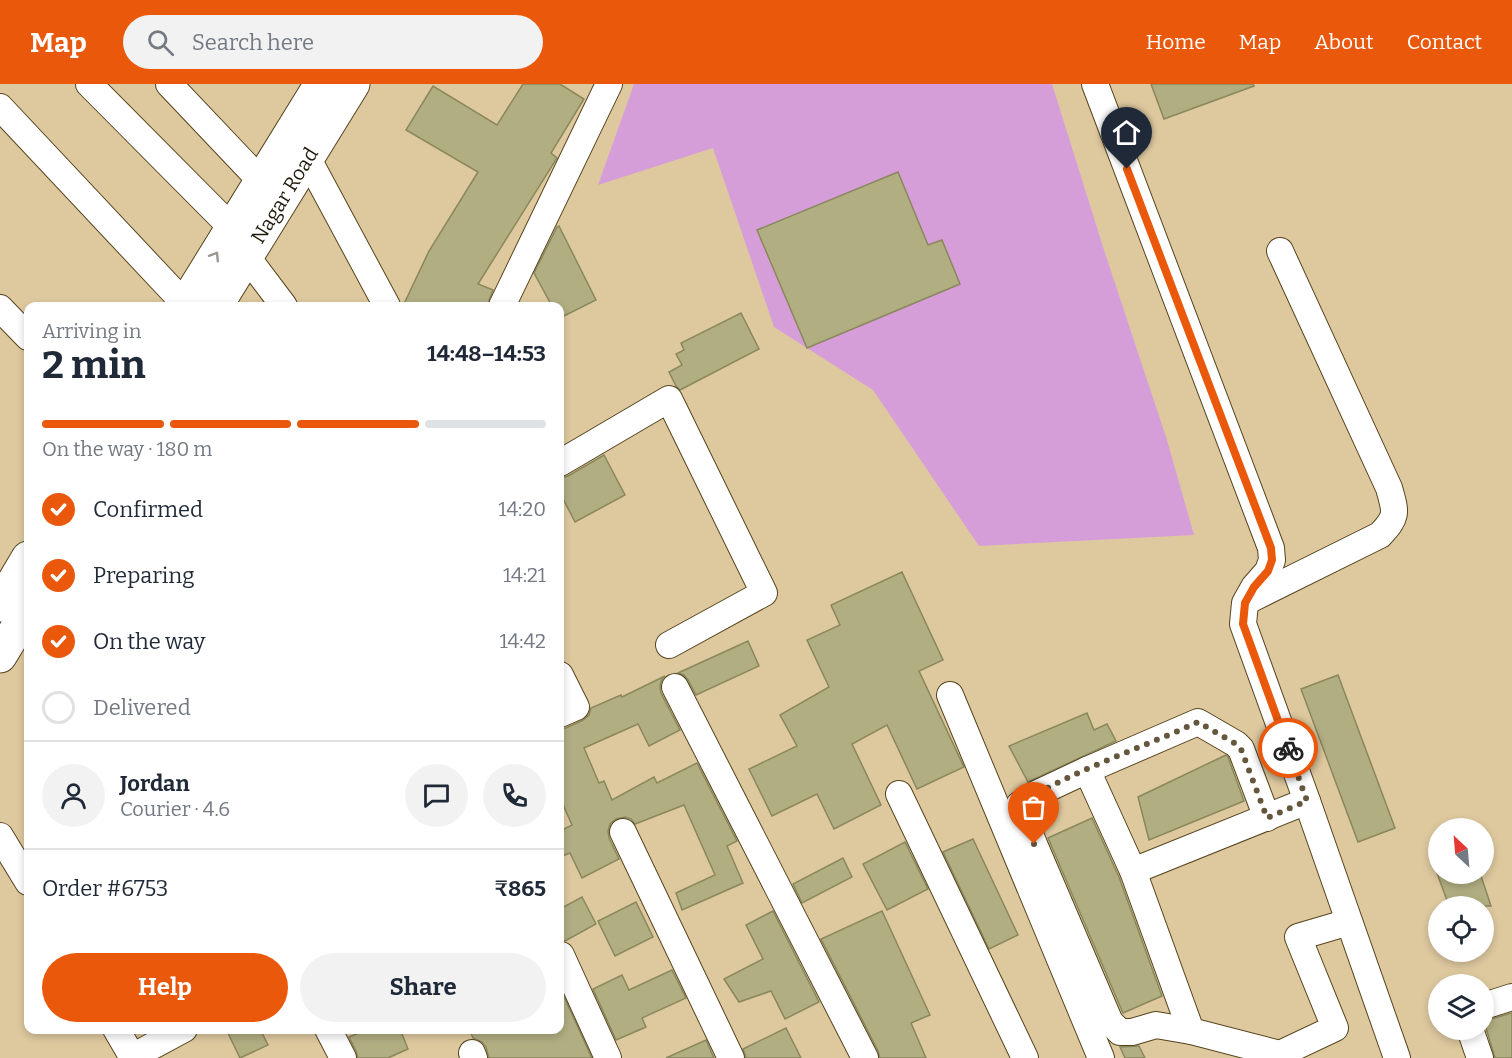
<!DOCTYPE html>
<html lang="en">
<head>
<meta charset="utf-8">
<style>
	:root { --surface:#fff; --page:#f2f2f3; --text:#1f2937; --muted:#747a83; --line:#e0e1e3; --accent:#ea580c }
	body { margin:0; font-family:Bitter,serif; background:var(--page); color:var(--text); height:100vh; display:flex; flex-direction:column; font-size:22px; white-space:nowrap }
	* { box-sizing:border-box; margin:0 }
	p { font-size:20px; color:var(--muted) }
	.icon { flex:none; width:33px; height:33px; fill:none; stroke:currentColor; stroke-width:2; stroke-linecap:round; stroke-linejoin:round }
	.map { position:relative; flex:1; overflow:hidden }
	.side { position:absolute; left:24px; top:218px; width:540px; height:732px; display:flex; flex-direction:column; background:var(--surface); border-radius:12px; box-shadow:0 3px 9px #0003 }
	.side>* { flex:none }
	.needle { width:39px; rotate:334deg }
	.controls { position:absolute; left:1428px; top:734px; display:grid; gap:12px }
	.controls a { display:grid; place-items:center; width:66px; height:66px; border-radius:50%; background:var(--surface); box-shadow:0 3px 9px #0003; font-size:30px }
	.pin { position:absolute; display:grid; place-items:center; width:51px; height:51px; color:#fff; margin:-62px -26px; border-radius:50% 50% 50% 0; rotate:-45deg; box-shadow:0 0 6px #0007 }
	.pin .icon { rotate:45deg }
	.courier { position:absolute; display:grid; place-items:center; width:60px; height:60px; margin:-30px; border:4px solid #ea580c; border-radius:50%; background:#fff; color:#222; box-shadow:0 2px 8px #0007 }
	.headline em { font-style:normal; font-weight:700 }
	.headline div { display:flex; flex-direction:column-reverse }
	.headline { display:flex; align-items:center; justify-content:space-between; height:102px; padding:0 18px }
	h1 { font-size:39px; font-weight:700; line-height:45px }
	.bar { display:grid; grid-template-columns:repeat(4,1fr); gap:9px 6px; align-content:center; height:72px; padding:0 18px }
	.bar i { height:8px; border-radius:4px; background:var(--line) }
	.bar .on { background:var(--accent) }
	.bar p { grid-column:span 4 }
	.line { display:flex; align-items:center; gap:15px; padding:0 18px; border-top:2px solid var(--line) }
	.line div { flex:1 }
	.round { display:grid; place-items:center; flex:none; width:63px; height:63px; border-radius:32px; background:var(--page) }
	ol { padding:0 18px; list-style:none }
	li { display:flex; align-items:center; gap:18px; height:66px }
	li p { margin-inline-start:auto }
	li .icon { padding:6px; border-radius:50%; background:var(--accent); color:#fff; stroke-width:4 }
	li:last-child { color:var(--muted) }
	li i { width:33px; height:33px; border:3px solid var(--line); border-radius:50% }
	.primary-button { display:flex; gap:12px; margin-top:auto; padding:12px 18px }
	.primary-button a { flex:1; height:69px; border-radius:36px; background:var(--accent); color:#fff; font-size:24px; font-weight:700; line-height:69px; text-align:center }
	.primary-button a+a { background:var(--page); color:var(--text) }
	header { display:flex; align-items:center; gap:36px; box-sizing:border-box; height:84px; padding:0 30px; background:var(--accent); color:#fff }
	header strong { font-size:28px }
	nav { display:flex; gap:33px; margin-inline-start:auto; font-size:21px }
	.search { width:420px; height:54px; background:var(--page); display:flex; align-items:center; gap:15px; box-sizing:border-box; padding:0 21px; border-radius:33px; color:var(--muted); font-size:22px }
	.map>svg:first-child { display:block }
	.green { fill:#d59ed9 }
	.building { fill:#b1ae82; stroke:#8a875d; stroke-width:1.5 }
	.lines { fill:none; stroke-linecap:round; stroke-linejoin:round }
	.minor-casing { stroke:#56441e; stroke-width:28 }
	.highway-casing { stroke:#56441e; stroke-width:35 }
	.minor { stroke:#fff; stroke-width:26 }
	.highway { stroke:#fff; stroke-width:33 }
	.oneway { stroke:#9c9891 }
	.done { stroke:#64573e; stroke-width:6; stroke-dasharray:0 10.8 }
	.route { stroke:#ea580c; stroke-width:8 }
	.labels { text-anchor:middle; stroke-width:4.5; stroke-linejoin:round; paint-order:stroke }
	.street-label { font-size:20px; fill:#221a0a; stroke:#dec99f }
</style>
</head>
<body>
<header>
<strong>Map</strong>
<div class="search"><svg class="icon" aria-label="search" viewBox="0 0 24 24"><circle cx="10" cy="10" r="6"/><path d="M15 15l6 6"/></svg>Search here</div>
<nav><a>Home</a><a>Map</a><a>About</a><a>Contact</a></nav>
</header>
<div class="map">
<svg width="1512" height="974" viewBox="0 0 1512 974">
	<rect width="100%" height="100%" fill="#dec99f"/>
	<polygon class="green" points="634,0 1052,0 1104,166 1167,356 1194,451 979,462 873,306 774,243 713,64 598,101"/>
	<g class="building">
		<polygon points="523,0 560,0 584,15 551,69 557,74 478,200 493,206 487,222 403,222 429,167 478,88 406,46 433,2 497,41"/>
		<polygon points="1151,0 1253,0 1254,2 1164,35"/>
		<polygon points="898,88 928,161 942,156 960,200 807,264 757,146"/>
		<polygon points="559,142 596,216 560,234 560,222 552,222 534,189 557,143"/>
		<polygon points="741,229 759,265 680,306 676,302 669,288 682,281 676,270 684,266 681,259"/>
		<polygon points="604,371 625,411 575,438 560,409 560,394 568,392"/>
		<polygon points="902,488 943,576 919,587 964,683 917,705 887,641 852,660 881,721 834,745 817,710 772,732 749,685 797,662 780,631 829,603 807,556 840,541 831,521"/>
		<polygon points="748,557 759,582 696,611 688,596 684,591 678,589"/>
		<polygon points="1338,591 1395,744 1358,758 1301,605"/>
		<polygon points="665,592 662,595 660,602 661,609 680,646 649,662 638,640 584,664 599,699 604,697 612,716 654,693 657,699 697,679 737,757 727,762 743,799 682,826 676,809 715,791 684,721 635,740 631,735 625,733 616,735 610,740 608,747 609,754 619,775 582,794 570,769 560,773 560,747 572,741 560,714 560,645 566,644 583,636 589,631 591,624 621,611 622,613"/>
		<polygon points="1087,629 1094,646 1107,640 1116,657 1028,698 1009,662"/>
		<polygon points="1226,671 1228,673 1244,717 1149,756 1138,713"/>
		<polygon points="1092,734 1119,793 1162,912 1123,929 1048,754"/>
		<polygon points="973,755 1018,851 989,865 943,768"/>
		<polygon points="905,758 928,805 887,826 863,780"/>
		<polygon points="843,774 852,793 802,819 793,800"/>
		<polygon points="1437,789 1480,789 1491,822 1449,822"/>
		<polygon points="582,813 596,840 565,857 560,856 560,825"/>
		<polygon points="636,818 653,853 615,872 598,837"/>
		<polygon points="773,827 819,918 785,935 771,907 739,918 724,895 763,875 746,841"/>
		<polygon points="882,827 930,931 911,939 926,974 880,974 878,967 821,855"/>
		<polygon points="672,886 686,914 642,934 646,943 616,956 593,905 622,891 629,906"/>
		<polygon points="560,904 592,974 489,974 486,963 482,958 473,954 469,945 560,945"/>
		<polygon points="1512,929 1512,974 1495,974 1484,937"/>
		<polygon points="786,944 801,974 746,974 743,965"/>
		<polygon points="226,945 260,945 268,961 240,974"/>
		<polygon points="368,945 400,945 408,965 388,974 358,974 356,967 349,953"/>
		<polygon points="706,956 714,974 666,974"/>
		<polygon points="1139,962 1145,974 1125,974 1120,963"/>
	</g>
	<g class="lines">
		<defs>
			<g id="minor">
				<polyline points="89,0 232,144"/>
				<polyline points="169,0 261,97"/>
				<polyline points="1095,0 1271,464 1272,476 1268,487 1254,503 1245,519 1243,540 1307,717 1397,974"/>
				<polyline points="0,23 185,220"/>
				<polyline points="308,75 387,222"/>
				<polyline points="247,173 284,222"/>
				<polyline points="502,222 609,0"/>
				<polyline points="0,224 28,253"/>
				<polyline points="560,379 669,315 764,509 669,561"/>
				<path d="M1247,517L1380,451C1398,432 1396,429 1389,404L1280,167"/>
				<polyline points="560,591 576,623 560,630"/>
				<polyline points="675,603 865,974"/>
				<polyline points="950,611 1101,974"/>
				<polyline points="1087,686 1036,710 1019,721 1034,760 1110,938 1120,948 1132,948 1156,941 1191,947"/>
				<polyline points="899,710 1025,974"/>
				<polyline points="1267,734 1241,665 1236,660 1198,638 1087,686 1133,787 1191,947 1280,970 1335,944 1298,853 1349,838"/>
				<polyline points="623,748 731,974"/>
				<polyline points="0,752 28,798"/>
				<polyline points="1133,787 1307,717"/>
				<polyline points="561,871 608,974"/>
				<polyline points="1484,922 1512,913"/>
				<polyline points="116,945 133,974"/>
				<polyline points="328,945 343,974"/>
				<polyline points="1470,945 1480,974"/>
				<polyline points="472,969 474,974"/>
				<polyline points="132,973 184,945"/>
			</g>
			<g id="highway">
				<polyline points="184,222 321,0"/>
				<path id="s1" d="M216,222L353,0"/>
				<polyline points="0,521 28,474"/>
				<polyline points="0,572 28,526"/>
			</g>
		</defs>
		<use href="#minor" class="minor-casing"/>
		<use href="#highway" class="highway-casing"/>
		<use href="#minor" class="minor"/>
		<use href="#highway" class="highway"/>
	</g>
	<defs><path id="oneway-chevron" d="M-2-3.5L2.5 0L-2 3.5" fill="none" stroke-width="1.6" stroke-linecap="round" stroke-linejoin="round" transform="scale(1.5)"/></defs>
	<use class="oneway" href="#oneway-chevron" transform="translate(215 172) rotate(-58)"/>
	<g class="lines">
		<path class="done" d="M1034,760L1019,721C1072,686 1140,665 1198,638L1236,660L1241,665L1267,734L1307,717L1288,664"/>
		<polyline class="route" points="1127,85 1271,464 1272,476 1268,487 1254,503 1245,519 1243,540 1288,664"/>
	</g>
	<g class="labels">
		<g class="street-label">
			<text dy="7" stroke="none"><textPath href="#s1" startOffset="130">Nagar Road</textPath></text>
		</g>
	</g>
</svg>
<div class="controls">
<a><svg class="needle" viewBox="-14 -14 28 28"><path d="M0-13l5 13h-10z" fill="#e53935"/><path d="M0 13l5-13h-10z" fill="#747a83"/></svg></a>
<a><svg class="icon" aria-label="locate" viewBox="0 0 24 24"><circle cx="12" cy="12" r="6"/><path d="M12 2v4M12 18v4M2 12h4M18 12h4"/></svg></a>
<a><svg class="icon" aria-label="layers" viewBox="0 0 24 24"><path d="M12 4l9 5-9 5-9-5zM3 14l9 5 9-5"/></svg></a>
</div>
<div class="pin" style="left:1034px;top:760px;background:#ea580c"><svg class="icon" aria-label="bag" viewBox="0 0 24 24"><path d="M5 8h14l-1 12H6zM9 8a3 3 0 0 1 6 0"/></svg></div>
<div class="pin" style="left:1127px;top:85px;background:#1f2937"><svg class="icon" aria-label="home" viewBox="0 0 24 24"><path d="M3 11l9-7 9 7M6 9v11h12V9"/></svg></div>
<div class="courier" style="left:1288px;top:664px"><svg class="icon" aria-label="bike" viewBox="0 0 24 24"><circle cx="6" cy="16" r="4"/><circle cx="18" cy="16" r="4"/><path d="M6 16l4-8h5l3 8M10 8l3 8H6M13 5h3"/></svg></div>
<section class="side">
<div class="headline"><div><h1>2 min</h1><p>Arriving in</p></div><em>14:48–14:53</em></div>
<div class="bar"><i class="on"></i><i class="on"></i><i class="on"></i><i></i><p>On the way · 180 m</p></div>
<ol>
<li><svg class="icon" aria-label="check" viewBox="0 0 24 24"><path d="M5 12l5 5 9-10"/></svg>Confirmed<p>14:20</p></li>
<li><svg class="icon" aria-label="check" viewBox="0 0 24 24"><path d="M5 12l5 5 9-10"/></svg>Preparing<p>14:21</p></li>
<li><svg class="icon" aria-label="check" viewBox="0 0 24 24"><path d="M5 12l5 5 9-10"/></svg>On the way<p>14:42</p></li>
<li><i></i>Delivered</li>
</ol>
<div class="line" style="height:108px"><a class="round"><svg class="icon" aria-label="person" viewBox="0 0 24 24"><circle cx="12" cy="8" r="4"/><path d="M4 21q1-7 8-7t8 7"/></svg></a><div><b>Jordan</b><p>Courier · 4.6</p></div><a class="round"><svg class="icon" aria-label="chat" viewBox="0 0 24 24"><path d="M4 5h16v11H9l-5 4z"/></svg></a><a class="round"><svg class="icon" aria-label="phone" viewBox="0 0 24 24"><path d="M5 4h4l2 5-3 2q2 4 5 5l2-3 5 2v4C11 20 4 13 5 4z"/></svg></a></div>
<div class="line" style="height:78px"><div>Order #6753</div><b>₹865</b></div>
<div class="primary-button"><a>Help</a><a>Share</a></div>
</section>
</div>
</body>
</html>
